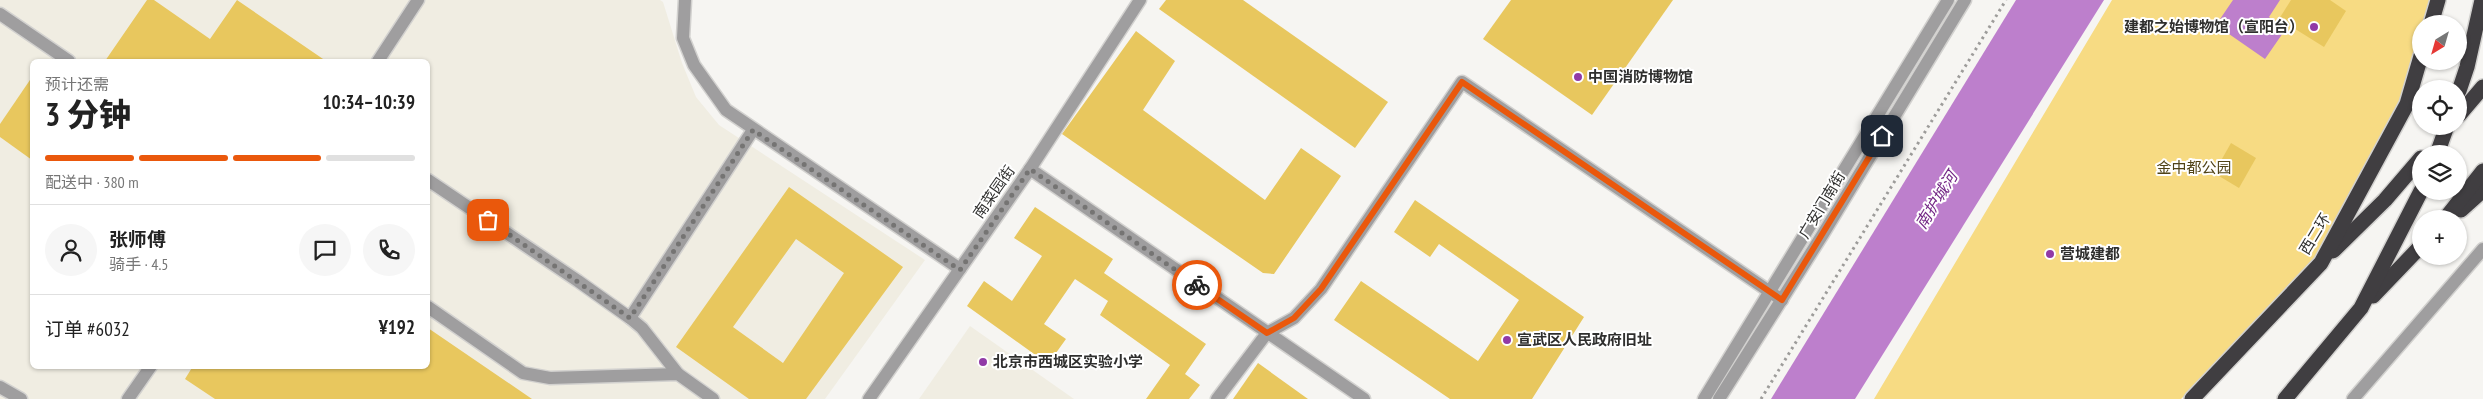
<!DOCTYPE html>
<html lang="zh">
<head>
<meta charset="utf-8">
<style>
	:root { --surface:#fff; --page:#f6f6f6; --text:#222; --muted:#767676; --line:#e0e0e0; --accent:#ea580c }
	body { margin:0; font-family:"PT Sans Narrow","Noto Sans SC",sans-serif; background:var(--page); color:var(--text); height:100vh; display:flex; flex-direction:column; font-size:19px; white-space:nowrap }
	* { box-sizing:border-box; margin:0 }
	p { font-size:16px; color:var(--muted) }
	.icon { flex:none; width:28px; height:28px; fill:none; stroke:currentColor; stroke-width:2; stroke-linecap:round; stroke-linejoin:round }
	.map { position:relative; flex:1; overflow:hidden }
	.side { position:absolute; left:30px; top:59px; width:400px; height:310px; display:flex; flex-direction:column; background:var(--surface); border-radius:8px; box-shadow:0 1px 4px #0004 }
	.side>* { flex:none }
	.needle { width:32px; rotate:217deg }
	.tools { position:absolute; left:2412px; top:15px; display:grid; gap:10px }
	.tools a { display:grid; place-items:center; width:55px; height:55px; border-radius:50%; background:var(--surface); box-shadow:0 1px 4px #0004; font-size:25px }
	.pin { position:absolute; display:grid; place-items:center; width:42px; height:42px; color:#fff; margin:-21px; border-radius:10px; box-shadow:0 2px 8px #0006 }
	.courier { position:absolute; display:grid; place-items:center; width:50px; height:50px; margin:-25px; border:4px solid #ea580c; border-radius:50%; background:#fff; color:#222; box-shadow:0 1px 6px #0007 }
	.overview em { font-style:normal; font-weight:800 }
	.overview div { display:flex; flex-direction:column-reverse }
	.overview { display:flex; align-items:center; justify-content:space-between; height:85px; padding:0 15px }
	h1 { font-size:32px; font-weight:800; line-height:38px }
	.bar { display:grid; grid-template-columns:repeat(4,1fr); gap:8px 5px; align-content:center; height:60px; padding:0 15px }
	.bar i { height:6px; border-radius:4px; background:var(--line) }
	.bar .current { background:var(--accent) }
	.bar p { grid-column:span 4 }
	.line { display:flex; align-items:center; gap:12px; padding:0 15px; border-top:1px solid var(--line) }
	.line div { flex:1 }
	.round { display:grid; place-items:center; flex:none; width:52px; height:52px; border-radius:26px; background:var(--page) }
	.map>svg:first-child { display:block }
	.built { fill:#f0ede2; fill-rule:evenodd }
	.green { fill:#f7db83 }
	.water { fill:#bd7fcc }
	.building { fill:#e8c75e; fill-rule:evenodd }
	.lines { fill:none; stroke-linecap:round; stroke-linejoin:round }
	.minor-casing { stroke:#d2d1cf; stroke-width:15 }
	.highway-casing { stroke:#d2d1cf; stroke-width:18 }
	.path { stroke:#9d9c9a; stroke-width:3; stroke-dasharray:2.5 4; stroke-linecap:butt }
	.minor { stroke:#9f9e9f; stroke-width:12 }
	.highway { stroke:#403e41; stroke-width:15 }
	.highway-bridge-casing { stroke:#d2d1cf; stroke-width:18; stroke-linecap:butt }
	.highway-bridge { stroke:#403e41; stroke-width:15 }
	.done { stroke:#757473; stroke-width:5; stroke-dasharray:0 9 }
	.route { stroke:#ea580c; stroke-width:6 }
	.poi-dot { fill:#913aa6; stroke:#fff; stroke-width:2 }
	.labels { text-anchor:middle; stroke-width:4; stroke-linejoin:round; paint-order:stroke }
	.poi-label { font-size:15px; font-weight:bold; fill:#2f2f2e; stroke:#fff; text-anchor:start }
	.park-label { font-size:15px; fill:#504317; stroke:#fff }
	.street-label { font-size:15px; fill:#2f2f2e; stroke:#fff }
	.water-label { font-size:16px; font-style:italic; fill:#732785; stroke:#fff }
</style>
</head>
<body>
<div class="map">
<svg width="2483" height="399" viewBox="0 0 2483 399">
	<rect width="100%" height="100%" fill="#f6f5f2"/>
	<g class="built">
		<path d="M0,0H660L663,2L682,63L696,97L719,125L925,260L825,399H0ZM32,61H428V366H32Z"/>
		<polygon points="970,326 1074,399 919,399"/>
	</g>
	<polygon class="green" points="2112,0 2438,0 2431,24 2421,24 2421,56 2407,104 2321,263 2181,399 1874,399"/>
	<g class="water">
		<polygon points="2016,0 2104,0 1855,399 1771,399"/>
		<polygon points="2233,0 2280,0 2269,17 2285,30 2265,59 2216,25"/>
	</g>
	<g class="building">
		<polygon points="147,0 154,0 210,39 237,0 326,61 105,61"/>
		<polygon points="1166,0 1243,0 1388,102 1355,148 1159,9"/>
		<polygon points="1511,0 1673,0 1592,115 1483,39"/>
		<polygon points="2291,0 2330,0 2346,11 2324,47 2279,19"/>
		<polygon points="1136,31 1175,61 1143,110 1265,200 1301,148 1341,176 1274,274 1263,273 1062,134"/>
		<polygon points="32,77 32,160 0,137 0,124"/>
		<polygon points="2231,143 2256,158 2239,188 2214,173"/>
		<path d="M789,187L903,267L806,399H749L676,347ZM796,239L844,273L783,363L733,327Z"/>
		<polygon points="1415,200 1584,317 1532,399 1450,399 1334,320 1361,281 1478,361 1519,300 1439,244 1430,257 1394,232"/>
		<polygon points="1035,207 1113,259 1104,273 1206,344 1185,374 1200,385 1189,399 1146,399 1170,365 1100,315 1108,301 1075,279 1044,324 1066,339 1048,364 967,306 984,281 1012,301 1042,256 1014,238"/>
		<polygon points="428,328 532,399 215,399 185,379 193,366 428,366"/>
		<polygon points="1258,363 1308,399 1233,399"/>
	</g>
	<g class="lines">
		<defs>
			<g id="minor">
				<polyline points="685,0 683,38 694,65 726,110 960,269"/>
				<polyline points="0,14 69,61"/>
				<polyline points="378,61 418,0"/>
				<polyline points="1030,169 1364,399"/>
				<polyline points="428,180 578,281 630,318 642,328 678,374"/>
				<polyline points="428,307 523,373 550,378 678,374 713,399"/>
				<polyline points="630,318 753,130"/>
				<polyline points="0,387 21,399"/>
				<polyline points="128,399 151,366"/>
				<polyline points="869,399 1030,169 1140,0"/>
				<polyline points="1217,399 1267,333 1294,318 1321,289 1462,82 1782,300"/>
				<polyline points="1704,399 1948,0"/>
				<polyline points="1719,399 1823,234 1965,0"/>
				<polyline points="2353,399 2483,249"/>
			</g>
			<g id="highway">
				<polyline points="2431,24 2438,0"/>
				<polyline points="2459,91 2467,67 2482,0"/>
				<polyline points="2459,115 2483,87"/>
				<polyline points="2461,210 2483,190"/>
				<polyline points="2445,219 2483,171"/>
				<polyline points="2333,251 2385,200 2421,158"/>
				<polyline points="2373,296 2421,246"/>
				<polyline points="2192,399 2321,263 2407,104 2421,56"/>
				<polyline points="2285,399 2361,308 2421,191"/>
			</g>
		</defs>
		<use href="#minor" class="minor-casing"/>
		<use href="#highway" class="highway-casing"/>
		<polyline class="path" points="1761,399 2006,0"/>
		<use href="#minor" class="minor"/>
		<use href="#highway" class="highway"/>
		<defs>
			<polyline id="highway-bridge" points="2437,154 2447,126"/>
		</defs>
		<use href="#highway-bridge" class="highway-bridge-casing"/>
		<use href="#highway-bridge" class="highway-bridge"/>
	</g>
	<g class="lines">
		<polyline class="done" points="488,220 630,318 753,130 960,270 1030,169 1197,285"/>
		<polyline class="route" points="1197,285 1267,333 1294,318 1321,289 1462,82 1782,300 1882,136"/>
	</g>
	<g class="poi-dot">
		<circle cx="2314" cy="27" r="5"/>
		<circle cx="1578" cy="77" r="5"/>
		<circle cx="2050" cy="254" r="5"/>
		<circle cx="1507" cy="340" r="5"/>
		<circle cx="983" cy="362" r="5"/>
	</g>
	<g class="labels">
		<g class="poi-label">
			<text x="2304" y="32" text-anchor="end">建都之始博物馆（宣阳台）</text>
			<text x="1588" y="82">中国消防博物馆</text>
			<text x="2060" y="259">营城建都</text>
			<text x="1517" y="345">宣武区人民政府旧址</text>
			<text x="993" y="367">北京市西城区实验小学</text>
		</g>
		<g class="park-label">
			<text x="2194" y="173">金中都公园</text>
		</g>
		<g class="street-label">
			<text transform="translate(994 192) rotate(-55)" y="5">南菜园街</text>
			<text transform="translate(1822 205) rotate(-59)" y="5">广安门南街</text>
			<text transform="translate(2315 234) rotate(-59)" y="5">西二环</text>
		</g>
		<g class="water-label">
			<text transform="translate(1936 200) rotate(-58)" y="6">南护城河</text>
		</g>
	</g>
</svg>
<div class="tools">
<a><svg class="needle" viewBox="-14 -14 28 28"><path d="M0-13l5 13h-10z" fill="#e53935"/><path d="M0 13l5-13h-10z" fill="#767676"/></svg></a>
<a><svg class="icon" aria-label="locate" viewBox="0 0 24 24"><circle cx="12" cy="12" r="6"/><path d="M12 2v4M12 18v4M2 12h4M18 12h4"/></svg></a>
<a><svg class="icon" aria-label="layers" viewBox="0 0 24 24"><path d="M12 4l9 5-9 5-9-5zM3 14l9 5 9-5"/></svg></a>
<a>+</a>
</div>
<div class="pin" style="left:488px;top:220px;background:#ea580c"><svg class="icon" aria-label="bag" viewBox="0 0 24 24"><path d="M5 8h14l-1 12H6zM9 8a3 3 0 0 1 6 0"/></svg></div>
<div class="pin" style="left:1882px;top:136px;background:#1f2937"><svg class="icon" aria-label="home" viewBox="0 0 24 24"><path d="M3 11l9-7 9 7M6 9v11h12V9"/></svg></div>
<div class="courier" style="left:1197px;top:285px"><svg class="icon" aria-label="bike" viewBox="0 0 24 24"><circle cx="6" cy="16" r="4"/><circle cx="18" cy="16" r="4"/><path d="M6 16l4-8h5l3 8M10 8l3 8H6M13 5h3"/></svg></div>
<section class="side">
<div class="overview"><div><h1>3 分钟</h1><p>预计还需</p></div><em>10:34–10:39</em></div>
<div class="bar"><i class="current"></i><i class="current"></i><i class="current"></i><i></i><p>配送中 · 380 m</p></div>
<div class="line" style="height:90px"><a class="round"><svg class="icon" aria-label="person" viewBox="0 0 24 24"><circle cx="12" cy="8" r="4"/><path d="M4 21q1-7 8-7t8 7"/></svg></a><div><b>张师傅</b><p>骑手 · 4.5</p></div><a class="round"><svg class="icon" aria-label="chat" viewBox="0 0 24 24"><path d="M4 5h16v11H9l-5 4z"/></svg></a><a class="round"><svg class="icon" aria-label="phone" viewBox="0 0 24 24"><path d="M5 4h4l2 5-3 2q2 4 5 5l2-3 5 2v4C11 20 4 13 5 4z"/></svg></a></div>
<div class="line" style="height:65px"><div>订单 #6032</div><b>¥192</b></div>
</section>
</div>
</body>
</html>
